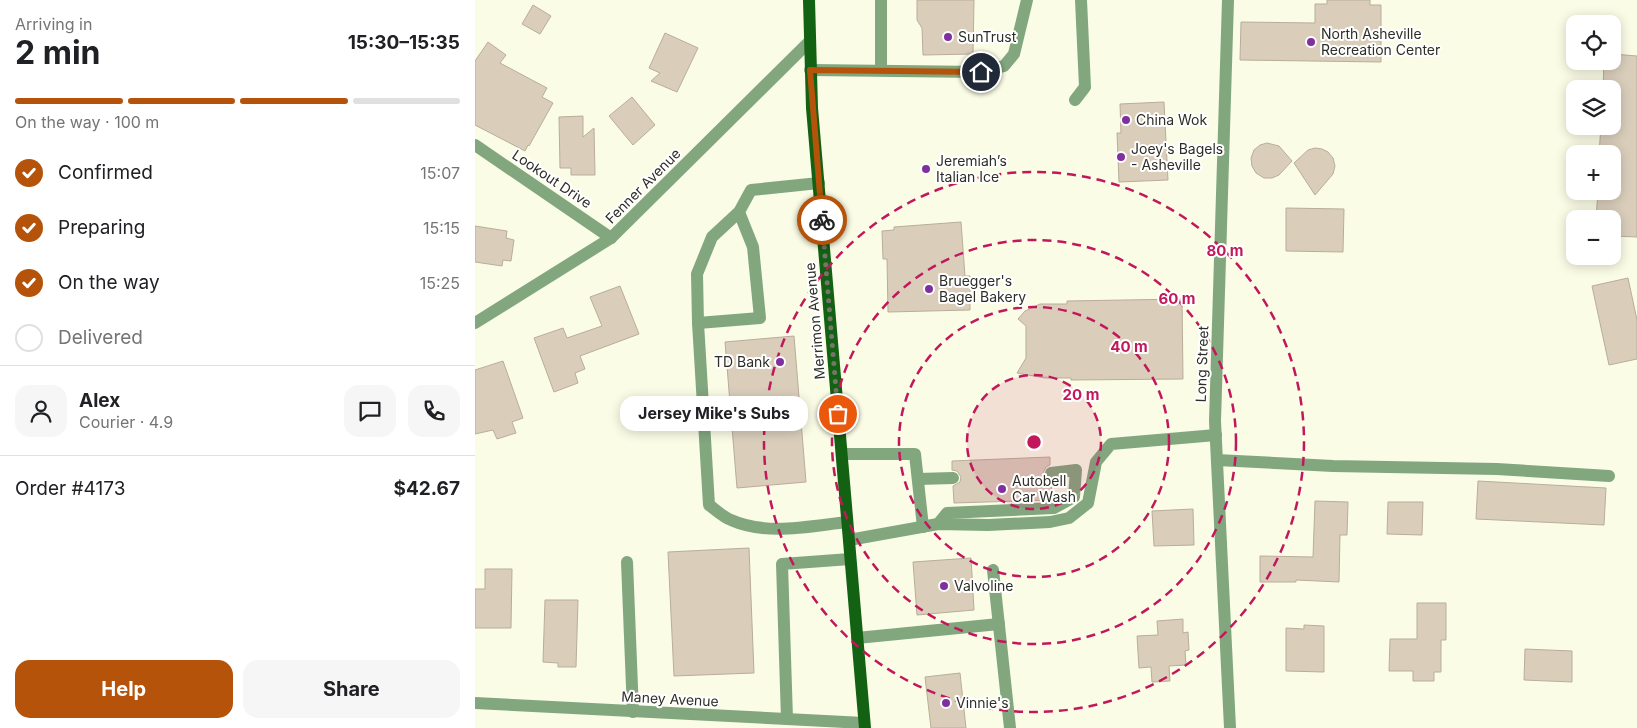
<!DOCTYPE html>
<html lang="en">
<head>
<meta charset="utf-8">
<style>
	:root { --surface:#fff; --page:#f6f6f6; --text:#202124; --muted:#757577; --line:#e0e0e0; --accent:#b45309 }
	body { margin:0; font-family:Inter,sans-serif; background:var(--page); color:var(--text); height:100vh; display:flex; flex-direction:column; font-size:19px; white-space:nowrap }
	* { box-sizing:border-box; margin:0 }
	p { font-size:16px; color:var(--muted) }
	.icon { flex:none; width:28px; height:28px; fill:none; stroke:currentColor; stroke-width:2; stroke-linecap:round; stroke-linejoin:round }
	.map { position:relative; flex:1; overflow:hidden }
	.details { display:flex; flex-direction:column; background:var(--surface); width:475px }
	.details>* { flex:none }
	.buttons { position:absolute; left:1091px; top:15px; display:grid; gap:10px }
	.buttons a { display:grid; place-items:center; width:55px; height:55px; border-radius:10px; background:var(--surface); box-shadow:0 2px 12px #0003; font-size:25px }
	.pin { position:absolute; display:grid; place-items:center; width:42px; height:42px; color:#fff; margin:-21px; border:2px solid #fff; border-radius:50%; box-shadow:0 1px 5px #0007 }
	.courier { position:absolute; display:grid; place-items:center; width:50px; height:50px; margin:-25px; border:4px solid #b45309; border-radius:50%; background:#fff; color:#222; box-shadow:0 1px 6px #0007 }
	.bubble { position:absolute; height:35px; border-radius:15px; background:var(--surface); box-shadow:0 2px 12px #0003; font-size:16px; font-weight:700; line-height:35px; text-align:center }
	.head em { font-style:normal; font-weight:700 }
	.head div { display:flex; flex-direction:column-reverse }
	.head { display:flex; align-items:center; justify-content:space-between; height:85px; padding:0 15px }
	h1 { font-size:32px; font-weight:700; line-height:38px }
	.bar { display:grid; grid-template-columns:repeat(4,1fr); gap:8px 5px; align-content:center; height:60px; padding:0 15px }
	.bar i { height:6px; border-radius:4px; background:var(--line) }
	.bar .current { background:var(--accent) }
	.bar p { grid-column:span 4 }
	.line { display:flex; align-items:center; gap:12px; padding:0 15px; border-top:1px solid var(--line) }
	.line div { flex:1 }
	.round { display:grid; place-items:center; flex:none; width:52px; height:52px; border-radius:15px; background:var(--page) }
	ol { padding:0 15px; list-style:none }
	li { display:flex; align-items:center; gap:15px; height:55px }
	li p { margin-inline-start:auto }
	li .icon { padding:5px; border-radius:50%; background:var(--accent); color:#fff; stroke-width:4 }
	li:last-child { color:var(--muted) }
	li i { width:28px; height:28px; border:2px solid var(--line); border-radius:50% }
	.cta { display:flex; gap:10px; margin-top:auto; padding:10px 15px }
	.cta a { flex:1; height:58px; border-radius:15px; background:var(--accent); color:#fff; font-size:20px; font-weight:700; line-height:58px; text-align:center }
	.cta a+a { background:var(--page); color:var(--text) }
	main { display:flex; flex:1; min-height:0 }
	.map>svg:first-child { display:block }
	.building { fill:#dacebb; stroke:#b8ad9a }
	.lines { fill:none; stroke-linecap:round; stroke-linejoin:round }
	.service { stroke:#82a77f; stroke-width:12 }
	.minor { stroke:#82a77f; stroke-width:12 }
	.primary { stroke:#136113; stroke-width:12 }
	.done { stroke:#757669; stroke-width:5; stroke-dasharray:0 9 }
	.route { stroke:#b45309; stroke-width:6 }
	.ring { fill:none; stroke:#c2185b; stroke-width:2.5; stroke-dasharray:9 6 }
	.poi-dot { fill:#802f9f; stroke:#fff; stroke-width:2 }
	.labels { text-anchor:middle; stroke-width:4; stroke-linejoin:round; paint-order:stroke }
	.poi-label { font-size:14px; fill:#2d2e26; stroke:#fff; text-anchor:start }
	.street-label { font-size:14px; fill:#2d2e26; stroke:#fff }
	.centre { fill:#c2185b; stroke:#fff; stroke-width:2.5 }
	.ring-label { font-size:15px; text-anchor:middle; font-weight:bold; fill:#c2185b; stroke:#fff; stroke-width:4; stroke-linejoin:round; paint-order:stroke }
</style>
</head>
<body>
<main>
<section class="details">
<div class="head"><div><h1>2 min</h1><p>Arriving in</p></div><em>15:30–15:35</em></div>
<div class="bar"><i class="current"></i><i class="current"></i><i class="current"></i><i></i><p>On the way · 100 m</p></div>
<ol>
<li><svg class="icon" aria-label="check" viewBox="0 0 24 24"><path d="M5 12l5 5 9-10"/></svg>Confirmed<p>15:07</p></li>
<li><svg class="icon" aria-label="check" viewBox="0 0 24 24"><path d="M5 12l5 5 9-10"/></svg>Preparing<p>15:15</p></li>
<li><svg class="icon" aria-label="check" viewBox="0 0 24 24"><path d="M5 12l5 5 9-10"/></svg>On the way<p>15:25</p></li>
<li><i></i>Delivered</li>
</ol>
<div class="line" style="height:90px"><a class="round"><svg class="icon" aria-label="person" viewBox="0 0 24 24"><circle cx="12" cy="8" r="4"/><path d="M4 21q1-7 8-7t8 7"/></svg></a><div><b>Alex</b><p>Courier · 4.9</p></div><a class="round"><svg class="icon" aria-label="chat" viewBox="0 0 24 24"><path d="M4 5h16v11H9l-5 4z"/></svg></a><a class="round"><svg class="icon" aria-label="phone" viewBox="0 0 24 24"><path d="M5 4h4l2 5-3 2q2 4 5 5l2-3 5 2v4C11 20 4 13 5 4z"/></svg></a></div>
<div class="line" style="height:65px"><div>Order #4173</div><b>$42.67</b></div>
<div class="cta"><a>Help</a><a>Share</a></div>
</section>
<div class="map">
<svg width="1162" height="728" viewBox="0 0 1162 728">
	<rect width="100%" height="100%" fill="#fafce6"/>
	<g class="building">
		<polygon points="442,0 499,0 498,54 448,55 447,28 442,20"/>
		<polygon points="852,0 895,0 895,5 906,5 906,62 765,60 766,22 840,23 840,4 852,4"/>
		<polygon points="58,5 76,16 65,34 47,24"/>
		<polygon points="190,33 223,48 202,92 176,81 185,73 174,68"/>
		<polygon points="13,42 31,55 25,63 72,88 67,97 78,103 54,146 53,145 50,151 0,125 0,61"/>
		<polygon points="1138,54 1162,56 1162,237 1138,236 1138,219 1121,219 1123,191 1138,191 1138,154 1124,154 1126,126 1138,126 1138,89 1128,89 1129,61 1138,61"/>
		<polygon points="157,97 180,125 158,145 134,116"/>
		<polygon points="689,102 693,180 644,182 642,133 646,133 645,104"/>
		<polygon points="108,116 108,137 119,128 120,175 96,175 96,168 85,168 84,117"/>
		<polygon points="792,143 804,146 817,161 804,175 797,178 789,178 781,173 777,166 776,158 779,150 785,145"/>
		<polygon points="840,148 847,149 853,152 858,158 860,166 858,174 840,195 819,163 833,150"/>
		<polygon points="811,208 869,209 868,252 811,251"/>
		<polygon points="486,222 490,276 495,276 495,310 413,312 412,259 408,259 407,231 419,230 419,227"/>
		<polygon points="0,226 32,231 31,238 39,240 36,261 28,260 27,266 0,262"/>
		<polygon points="1153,278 1162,320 1162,359 1134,365 1117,286"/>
		<polygon points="145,286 164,334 105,356 110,369 100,373 103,383 79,392 59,338 88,328 92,338 127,326 115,297"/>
		<polygon points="707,299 708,379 596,380 596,378 570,378 542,373 551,358 551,326 543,319 550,311 565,304 592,304 592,301"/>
		<polygon points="319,336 331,482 262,488 250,342"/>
		<polygon points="28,361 48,418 37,422 41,433 22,439 18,430 0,434 0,370"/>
		<polygon points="575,457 575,465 571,467 568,473 570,478 576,481 577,500 479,503 478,486 485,482 486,477 482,471 477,470 477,461"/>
		<polygon points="1003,481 1131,488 1129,525 1001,519"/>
		<polygon points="840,501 873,502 872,535 865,535 864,582 821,580 821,582 785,582 785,556 838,557"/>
		<polygon points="913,502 948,502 947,535 912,534"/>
		<polygon points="718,509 719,545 679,546 677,511"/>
		<polygon points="274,548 279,673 199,676 193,552"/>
		<polygon points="496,558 499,610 442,615 438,562"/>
		<polygon points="10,569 37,569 36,628 0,628 0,589 10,589"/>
		<polygon points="70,600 103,600 101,667 83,667 83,663 68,662"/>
		<polygon points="942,603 971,603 971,640 966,640 966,672 959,672 959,681 938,681 938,671 914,671 915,639 942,639"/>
		<polygon points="708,619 708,633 713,632 714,650 710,651 711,665 694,666 695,681 677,682 676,667 664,668 662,636 683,635 682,621"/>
		<polygon points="829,625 849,626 849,672 811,671 811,628 829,629"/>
		<polygon points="1050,649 1097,651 1097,682 1049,680"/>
		<polygon points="485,673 491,728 456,728 450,677"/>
	</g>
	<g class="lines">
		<g class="service">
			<polyline points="406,0 406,70"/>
			<polyline points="335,70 507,72 529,66 539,54 552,0"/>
			<polyline points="264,212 278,247 285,318 223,323 222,274 237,237 264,212 276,190 344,183"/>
			<path d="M223,323L234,505C241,510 248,517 256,520C292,536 335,526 372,522"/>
			<polyline points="367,454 440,454 448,527"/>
			<polyline points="742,460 858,466 1022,469 1134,476"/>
			<polyline points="443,479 478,478"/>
			<polyline points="463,524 472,513 579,508 599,497 601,470 576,473"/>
			<polyline points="374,540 463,524 513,525 575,522 594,518 613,503 621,462 636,444 741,435"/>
			<polyline points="152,562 158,712"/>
			<polyline points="518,570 535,728"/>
			<polyline points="382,638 524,624"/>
			<polyline points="312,719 307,564 375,559"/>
		</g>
		<g class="minor">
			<polyline points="753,0 740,421 755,728"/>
			<polyline points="600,100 610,87 606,0"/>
			<polyline points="0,145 136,238"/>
			<polyline points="0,323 136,238 334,42"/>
			<polyline points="0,703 389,723"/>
		</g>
		<polyline class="primary" points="334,0 337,108 390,728"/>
	</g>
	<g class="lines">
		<polyline class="done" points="347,220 363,414"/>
		<polyline class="route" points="347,220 335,70 506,72"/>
	</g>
	<circle cx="559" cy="442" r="67" fill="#c2185b" fill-opacity=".12"/>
	<g class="ring">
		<circle cx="559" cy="442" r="67"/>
		<circle cx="559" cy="442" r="135"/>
		<circle cx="559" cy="442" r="202"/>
		<circle cx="559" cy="442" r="270"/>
	</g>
	<g class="poi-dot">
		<circle cx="473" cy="37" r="5"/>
		<circle cx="836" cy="42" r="5"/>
		<circle cx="651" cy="120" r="5"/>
		<circle cx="646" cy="157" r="5"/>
		<circle cx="451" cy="169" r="5"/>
		<circle cx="454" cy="289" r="5"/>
		<circle cx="305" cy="362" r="5"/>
		<circle cx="527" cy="489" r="5"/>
		<circle cx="469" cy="586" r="5"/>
		<circle cx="471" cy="703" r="5"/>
	</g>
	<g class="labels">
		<g class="poi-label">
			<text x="846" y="39">North Asheville<tspan x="846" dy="16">Recreation Center</tspan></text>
			<text x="483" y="42">SunTrust</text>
			<text x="661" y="125">China Wok</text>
			<text x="656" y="154">Joey's Bagels<tspan x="656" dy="16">- Asheville</tspan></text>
			<text x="461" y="166">Jeremiah’s<tspan x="461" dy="16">Italian Ice</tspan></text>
			<text x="464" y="286">Bruegger's<tspan x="464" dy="16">Bagel Bakery</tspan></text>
			<text x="295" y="367" text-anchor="end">TD Bank</text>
			<text x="537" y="486">Autobell<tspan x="537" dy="16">Car Wash</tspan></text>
			<text x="479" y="591">Valvoline</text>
			<text x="481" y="708">Vinnie's</text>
		</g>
		<g class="street-label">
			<text transform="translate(77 179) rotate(34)" y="5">Lookout Drive</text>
			<text transform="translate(168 186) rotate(-45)" y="5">Fenner Avenue</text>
			<text transform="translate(340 321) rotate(-95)" y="5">Merrimon Avenue</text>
			<text transform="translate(727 364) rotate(-88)" y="5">Long Street</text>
			<text transform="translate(195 699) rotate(3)" y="5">Maney Avenue</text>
		</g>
	</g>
	<circle cx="559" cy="442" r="8" class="centre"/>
	<g class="ring-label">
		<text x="750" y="256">80 m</text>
		<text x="702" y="304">60 m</text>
		<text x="654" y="352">40 m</text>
		<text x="606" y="400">20 m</text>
	</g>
</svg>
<div class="buttons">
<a><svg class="icon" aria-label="locate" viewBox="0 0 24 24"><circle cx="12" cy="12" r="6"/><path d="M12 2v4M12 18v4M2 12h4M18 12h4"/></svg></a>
<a><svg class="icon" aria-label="layers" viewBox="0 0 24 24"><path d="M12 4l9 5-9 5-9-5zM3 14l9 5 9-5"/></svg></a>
<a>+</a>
<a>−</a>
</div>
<div class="pin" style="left:363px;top:414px;background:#ea580c"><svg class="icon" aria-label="bag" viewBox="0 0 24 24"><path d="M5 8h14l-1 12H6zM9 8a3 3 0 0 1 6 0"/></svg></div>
<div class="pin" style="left:506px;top:72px;background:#1f2937"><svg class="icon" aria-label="home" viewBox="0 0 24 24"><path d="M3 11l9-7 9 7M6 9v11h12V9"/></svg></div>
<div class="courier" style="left:347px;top:220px"><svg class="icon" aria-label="bike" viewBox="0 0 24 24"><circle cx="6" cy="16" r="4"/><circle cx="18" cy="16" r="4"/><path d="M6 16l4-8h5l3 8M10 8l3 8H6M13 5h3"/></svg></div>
<div class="bubble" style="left:145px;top:396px;width:188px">Jersey Mike's Subs</div>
</div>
</main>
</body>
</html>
